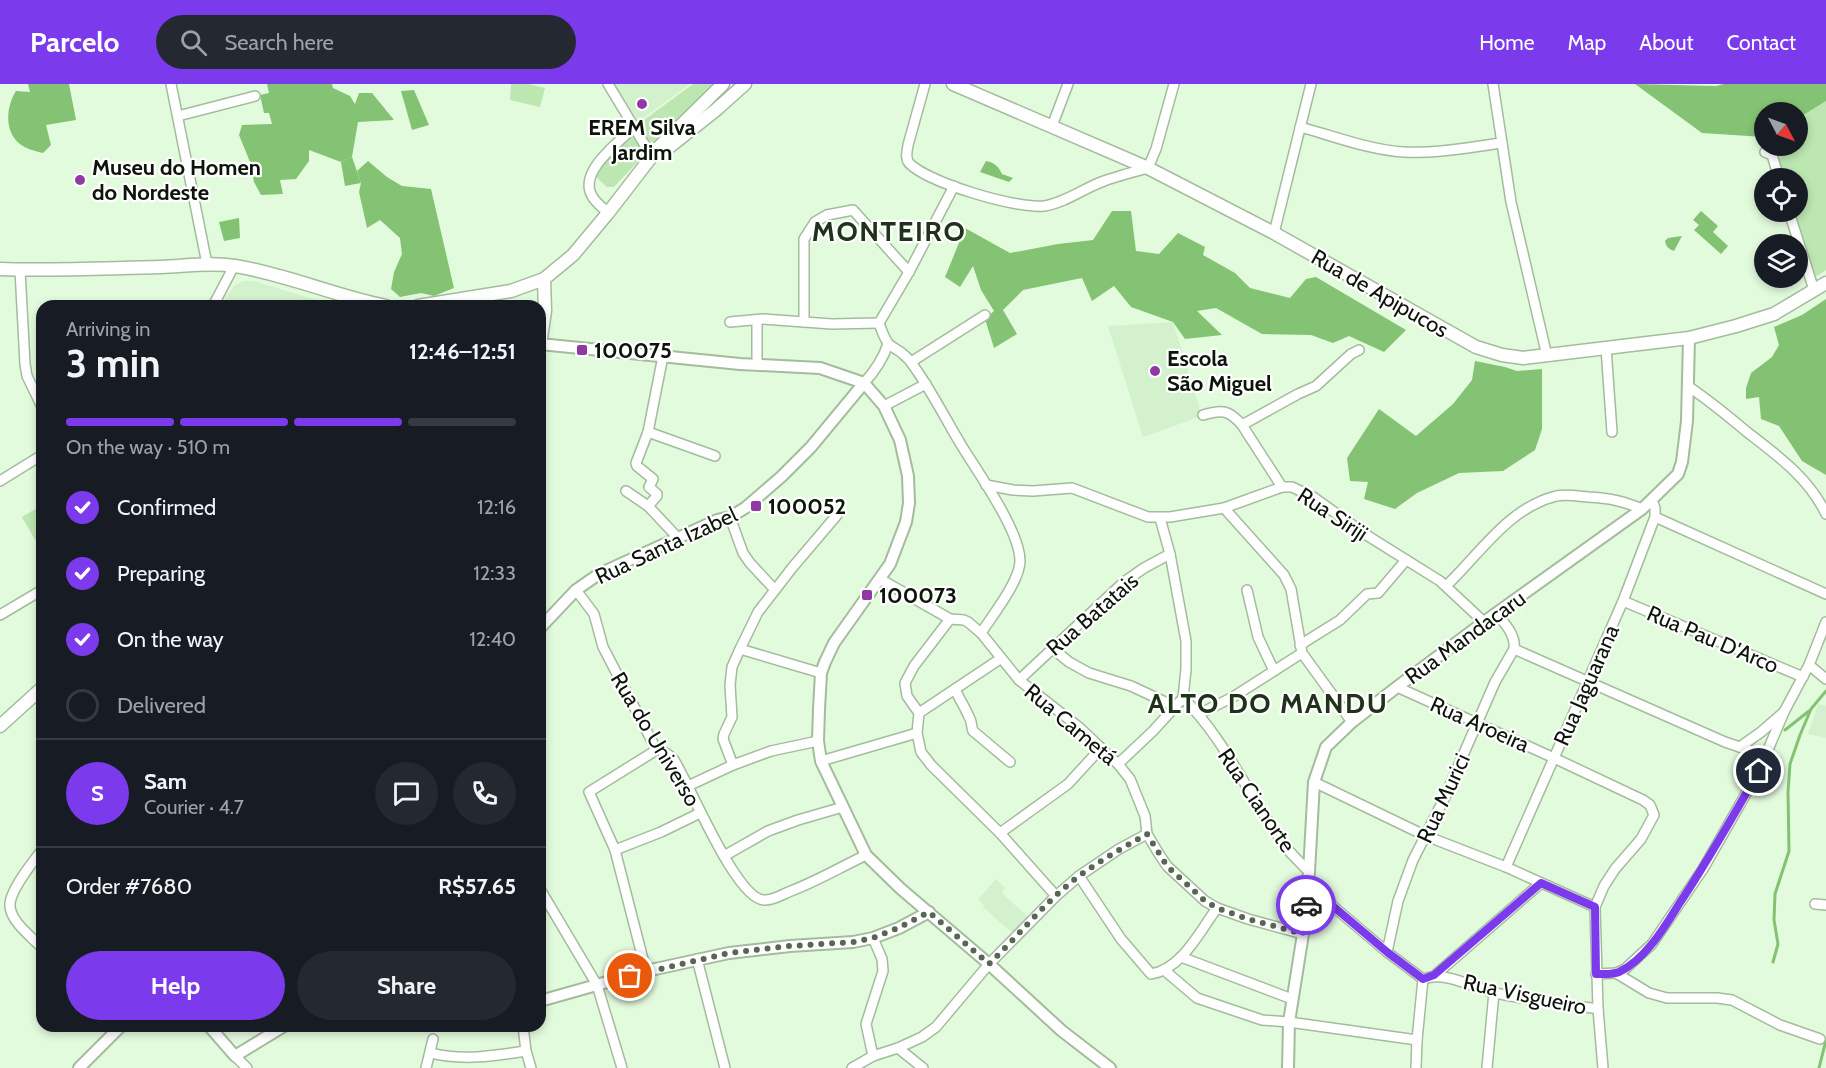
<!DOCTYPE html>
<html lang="en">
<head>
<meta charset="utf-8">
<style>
	:root { --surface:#171b24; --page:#242831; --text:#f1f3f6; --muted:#9ea1a6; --line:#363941; --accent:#7c3aed }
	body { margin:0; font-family:Cabin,sans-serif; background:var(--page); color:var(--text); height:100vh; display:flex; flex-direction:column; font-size:22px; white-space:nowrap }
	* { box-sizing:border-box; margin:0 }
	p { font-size:20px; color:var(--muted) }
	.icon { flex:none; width:33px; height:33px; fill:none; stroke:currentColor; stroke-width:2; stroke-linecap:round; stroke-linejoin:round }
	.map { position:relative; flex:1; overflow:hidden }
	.drawer { position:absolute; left:36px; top:216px; width:510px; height:732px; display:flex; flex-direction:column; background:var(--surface); border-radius:18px; box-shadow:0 3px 9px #0003 }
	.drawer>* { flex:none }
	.needle { width:39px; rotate:131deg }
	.buttons { position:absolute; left:1754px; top:18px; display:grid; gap:12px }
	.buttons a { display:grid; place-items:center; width:54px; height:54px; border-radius:50%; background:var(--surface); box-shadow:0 3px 9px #0003; font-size:30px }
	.pin { position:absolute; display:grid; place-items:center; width:51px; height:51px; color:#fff; margin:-26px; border:3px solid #fff; border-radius:50%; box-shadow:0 2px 6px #0007 }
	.courier { position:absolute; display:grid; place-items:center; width:60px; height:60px; margin:-30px; border:4px solid #7c3aed; border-radius:50%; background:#fff; color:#222; box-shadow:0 2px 8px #0007 }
	.headline em { font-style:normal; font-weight:700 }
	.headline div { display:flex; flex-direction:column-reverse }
	.headline { display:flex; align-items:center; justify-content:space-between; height:102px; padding:0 30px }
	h1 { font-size:39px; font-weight:700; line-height:45px }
	.bar { display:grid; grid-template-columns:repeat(4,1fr); gap:9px 6px; align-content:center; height:72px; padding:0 30px }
	.bar i { height:8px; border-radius:4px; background:var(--line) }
	.bar .on { background:var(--accent) }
	.bar p { grid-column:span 4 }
	.line { display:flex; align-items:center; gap:15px; padding:0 30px; border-top:2px solid var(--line) }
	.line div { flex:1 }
	.round { display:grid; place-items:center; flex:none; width:63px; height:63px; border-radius:32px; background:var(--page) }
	ol { padding:0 30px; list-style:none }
	li { display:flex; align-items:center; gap:18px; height:66px }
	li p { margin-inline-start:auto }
	li .icon { padding:6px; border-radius:50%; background:var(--accent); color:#fff; stroke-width:4 }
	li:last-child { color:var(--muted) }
	li i { width:33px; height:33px; border:3px solid var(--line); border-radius:50% }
	.action { display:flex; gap:12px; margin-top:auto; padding:12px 30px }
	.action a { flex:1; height:69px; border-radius:36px; background:var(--accent); color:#fff; font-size:24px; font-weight:700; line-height:69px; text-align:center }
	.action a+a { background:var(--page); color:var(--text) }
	header { display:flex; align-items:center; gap:36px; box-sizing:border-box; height:84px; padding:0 30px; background:var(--accent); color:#fff }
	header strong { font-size:28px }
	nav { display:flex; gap:33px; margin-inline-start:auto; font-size:21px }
	.search { width:420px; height:54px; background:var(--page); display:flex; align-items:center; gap:15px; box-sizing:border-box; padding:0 21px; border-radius:33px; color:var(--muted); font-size:22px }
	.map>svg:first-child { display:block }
	.built { fill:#d4f1cd }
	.green { fill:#bce7b1 }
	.forest { fill:#84c373 }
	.water { fill:#83c272 }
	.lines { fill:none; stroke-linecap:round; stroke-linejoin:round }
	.stream { stroke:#83c272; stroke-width:3 }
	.minor-casing { stroke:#a4bb9e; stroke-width:12 }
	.tertiary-casing { stroke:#a4bb9e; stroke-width:14 }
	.secondary-casing { stroke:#a4bb9e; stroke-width:15 }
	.minor { stroke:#fff; stroke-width:9 }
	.tertiary { stroke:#fff; stroke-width:10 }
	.secondary { stroke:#fff; stroke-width:12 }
	.done { stroke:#586654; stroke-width:6; stroke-dasharray:0 10.8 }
	.route { stroke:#7c3aed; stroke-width:8 }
	.poi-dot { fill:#9039a5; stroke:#fff; stroke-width:2 }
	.labels { text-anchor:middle; stroke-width:4.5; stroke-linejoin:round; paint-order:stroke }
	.poi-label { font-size:22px; font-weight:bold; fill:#0d150b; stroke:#fff; text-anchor:start }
	.street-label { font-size:22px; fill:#0d150b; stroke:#fff }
	.district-label { font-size:28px; font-weight:bold; letter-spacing:1.5px; fill:#20321b; stroke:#fff }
</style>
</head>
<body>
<header>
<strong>Parcelo</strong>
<div class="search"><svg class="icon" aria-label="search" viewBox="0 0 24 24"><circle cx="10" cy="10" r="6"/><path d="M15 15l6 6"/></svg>Search here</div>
<nav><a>Home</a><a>Map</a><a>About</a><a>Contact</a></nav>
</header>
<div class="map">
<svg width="1826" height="984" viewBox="0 0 1826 984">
	<rect width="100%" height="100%" fill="#e3fbdd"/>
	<g class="built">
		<polygon points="610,0 690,0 634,41"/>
		<polygon points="243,197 254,197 336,222 219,222 234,202"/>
		<polygon points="1173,238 1202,332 1143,353 1108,242"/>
		<polygon points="1818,620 1826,622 1826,654 1808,650"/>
		<polygon points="996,795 1005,804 1002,809 1028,833 1012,849 983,823 984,821 978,815"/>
	</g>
	<g class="green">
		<polygon points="511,0 529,0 545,4 540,23 510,16"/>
		<polygon points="693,0 715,0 658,58 649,58 639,45 640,39"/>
		<polygon points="1826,17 1826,186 1817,192 1811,189 1793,128 1797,128 1797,94 1784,94 1774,62 1797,62 1797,35"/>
		<polygon points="632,49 643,68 642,73 614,103 607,103 593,90 596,84"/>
		<polygon points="42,421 42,468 22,433"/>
	</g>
	<g class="forest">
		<path d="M28,0H69L76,36L46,41L51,61L43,69C35,67 26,65 20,60C4,47 6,23 16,7L30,8Z"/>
		<polygon points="267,0 332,0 333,4 350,12 355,20 359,9 372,9 394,36 358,38 352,73 341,78 309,66 309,77 296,95 280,96 283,110 261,111 254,98 250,78 239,51 242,41 272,40 269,29 264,29 260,11 269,9"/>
		<polygon points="1635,0 1716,2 1724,0 1826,0 1826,17 1797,35 1797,28 1764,28 1764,53 1702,49"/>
		<polygon points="368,77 387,93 402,102 431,105 454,204 434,212 421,209 400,213 391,205 394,188 402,170 400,154 380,136 367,144 359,108 361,99 357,87"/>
		<polygon points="1112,127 1131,127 1136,167 1159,170 1178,149 1205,163 1203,171 1235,189 1250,204 1290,214 1306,195 1316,193 1406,246 1384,268 1349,252 1333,259 1311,251 1262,250 1216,224 1197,227 1222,251 1185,255 1173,238 1131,223 1114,202 1092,217 1082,194 1023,206 1003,226 1017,250 994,264 985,235 994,227 981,206 973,182 960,203 945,193 965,144 1010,169 1058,160 1093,156"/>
		<polygon points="1475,277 1505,283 1517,287 1542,285 1542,345 1535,366 1503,387 1459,389 1417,409 1395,425 1364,415 1368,398 1350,397 1347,374 1379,325 1416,352 1453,320 1472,296"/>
	</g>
	<g class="water">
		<polygon points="414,6 429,41 412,46 401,7"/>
		<polygon points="352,73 361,99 345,102 341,78"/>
		<path d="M986,77C994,79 998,81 1002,90L1013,94L1009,98L980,88Z"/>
		<polygon points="1701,127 1718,142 1713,148 1728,162 1721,170 1694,146 1699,141 1693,136"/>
		<polygon points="239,134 240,154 224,157 219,138"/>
		<path d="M1682,152L1674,167C1669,165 1666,163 1665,157L1668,154Z"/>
		<polygon points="1826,215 1826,391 1802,377 1779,342 1761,335 1759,313 1746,315 1746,304 1751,289 1772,273 1779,261 1774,243 1802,231"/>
	</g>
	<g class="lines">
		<g class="stream">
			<polyline points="1785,646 1809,627"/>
			<polyline points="39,704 42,690"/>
			<polyline points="1773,878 1778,860 1774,836 1775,810 1789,767 1788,708 1790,680 1800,651 1811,625 1826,607"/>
			<polyline points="1819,984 1826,956"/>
		</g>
		<defs>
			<g id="minor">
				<polyline points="171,0 207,180"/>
				<polyline points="608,0 652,73"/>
				<path d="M925,0L908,61C907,68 905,74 909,79C928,99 1017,125 1044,122C1065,119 1084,104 1104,97C1118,92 1133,88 1148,84L1156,65L1174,0"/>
				<polyline points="1493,0 1511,118 1547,272"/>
				<polyline points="178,32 255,12"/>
				<polyline points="1052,42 1068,0"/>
				<path d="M1300,43C1334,52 1369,66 1404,68C1437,70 1470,63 1502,59"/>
				<polyline points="1765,68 1772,71 1779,94"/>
				<polyline points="1789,128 1814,206"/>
				<path d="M608,129C603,124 595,118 592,112C578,88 618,59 633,44"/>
				<polyline points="1274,149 1311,0"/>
				<polyline points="20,186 25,280 27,292 42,323"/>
				<polyline points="213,222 234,182"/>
				<polyline points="730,238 763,235 832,240 879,239"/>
				<polyline points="804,238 804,155 815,138 827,131 853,126 909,188"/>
				<path d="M879,239C881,245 884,254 888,259C892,264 899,266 903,270C908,274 912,279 915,284C932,308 945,334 960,359C976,386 1020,446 1020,477C1020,497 992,532 981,549"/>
				<polyline points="879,239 909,188 954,102"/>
				<polyline points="1606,264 1612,348"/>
				<polyline points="911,278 985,231"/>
				<polyline points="757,281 757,236"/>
				<path d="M864,299C875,287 883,275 888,260"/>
				<path d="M1689,303C1710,317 1728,332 1747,348C1778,372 1809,394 1826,430"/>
				<polyline points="884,322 926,300"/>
				<path d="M1203,331C1222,325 1229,326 1242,341L1282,403"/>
				<polyline points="1242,341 1298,310 1316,302 1351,270 1359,266"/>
				<polyline points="648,348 715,372"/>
				<polyline points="0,397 42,371"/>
				<polyline points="986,401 1013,406 1033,407 1072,404 1148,433 1170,433 1224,424 1282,403 1292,403 1313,413 1368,452 1440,497 1484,538"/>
				<polyline points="626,407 648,422 678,454"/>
				<polyline points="648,422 657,412 657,410 649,403 653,395 637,382 636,379 648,348 663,272"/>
				<polyline points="1224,424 1284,491 1291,505 1302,569 1352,638"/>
				<polyline points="730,433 743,469 750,479 775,506"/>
				<polyline points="1655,433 1826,510"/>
				<polyline points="880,495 950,535 964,536 968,538 981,549 1019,596 1080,644 1118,680 1130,695 1145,732 1147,750 1159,770 1167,782 1205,817 1217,824 1248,835 1303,850"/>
				<path d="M1446,502C1480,470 1508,424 1556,412C1565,410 1578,412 1588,413C1609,414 1623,417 1642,425"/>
				<path d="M576,506L594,530L603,563L655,663C662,668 669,669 674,676C689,699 737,818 765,816C774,816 783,810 791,807C817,797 841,783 866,771"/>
				<polyline points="1247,506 1258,553 1274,587"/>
				<polyline points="1623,517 1803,593"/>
				<path d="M1497,530C1505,540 1516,551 1514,565L1725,658L1766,672"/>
				<polyline points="0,531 42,506"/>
				<polyline points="950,535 914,582 905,599 907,612 919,629 917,649 921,668 931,681 1000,749 1056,812"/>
				<polyline points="1300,561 1340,536 1367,510 1378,509 1406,476"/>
				<polyline points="1052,564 1069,578 1089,589 1131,602 1176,623"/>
				<polyline points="740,565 821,589"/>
				<polyline points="1809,581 1826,595"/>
				<polyline points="1019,596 1124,498 1144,484 1170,470"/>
				<polyline points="1397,603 1554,674 1643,716 1650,721 1654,731 1641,755 1615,785 1604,802 1595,823 1598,925 1603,984"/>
				<path d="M955,605C959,615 965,623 969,633C972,637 971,642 973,647L1010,678"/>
				<path d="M1183,614C1228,658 1251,719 1290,768C1296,775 1303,781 1309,788"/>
				<polyline points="919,629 1000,575"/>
				<polyline points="1199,630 1233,613 1302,569"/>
				<polyline points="1740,663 1761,648 1784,628 1809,581 1826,538"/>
				<polyline points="821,677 917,649"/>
				<polyline points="1118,680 1153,647 1183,614 1186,585 1186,557 1170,470 1160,434"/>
				<polyline points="733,681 723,655 724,650 732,633 730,601 732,583 740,565 758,528 792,484 837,431"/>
				<polyline points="1314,698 1426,752 1506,783 1595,823"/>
				<polyline points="688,702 733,681 771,667 818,657"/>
				<polyline points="1000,749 1068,700 1101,664"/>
				<path d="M42,766C33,778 8,808 10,823C12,839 32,853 42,864"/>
				<polyline points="615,766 661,748 700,729"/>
				<polyline points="724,772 768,747 798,736 843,723"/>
				<polyline points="1506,783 1623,517 1655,433 1655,424 1652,416"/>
				<path d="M1079,792L1121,855L1151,890C1182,885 1200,847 1217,824"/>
				<path d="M1308,801L1387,868L1423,895C1447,887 1471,903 1495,909C1529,916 1564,920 1598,925"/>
				<polyline points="540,805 597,901 622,984"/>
				<polyline points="1815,820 1826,821"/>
				<polyline points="873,854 882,875 883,887 866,940 873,972"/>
				<polyline points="1387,868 1398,817 1413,776 1444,715 1495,598 1514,565"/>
				<polyline points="1181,873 1292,915"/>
				<polyline points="697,875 725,984"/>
				<polyline points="1164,886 1197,914 1262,936 1289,938 1417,956"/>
				<polyline points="646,887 615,766 589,708 658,665"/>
				<polyline points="1616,889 1649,909 1667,914 1717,914 1732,916 1780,941 1820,955"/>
				<polyline points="1596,890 1616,889 1625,885 1652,860 1703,785 1759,687 1784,628"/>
				<polyline points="1434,892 1541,799"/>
				<polyline points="523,942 526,967 531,984"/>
				<polyline points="898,964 923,984"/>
				<path d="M431,969C462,977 494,972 526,967"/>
				<polyline points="235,972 247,984"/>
				<polyline points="426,984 433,955"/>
				<polyline points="852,984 873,972 898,964 922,953 936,943 989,880 1056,812 1079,792 1119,765 1147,750"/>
				<polyline points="1416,984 1417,956 1423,895"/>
				<polyline points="1487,984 1494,908"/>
			</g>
			<g id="tertiary">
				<polyline points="540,260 740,280 820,284 864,299 884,322 900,356 908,392 909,419 906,438 890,480 834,559 825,578 821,589 819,625 818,657 821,677 866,771 901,805 989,880 1062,947 1110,984"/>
				<polyline points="540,544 576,506 599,490 717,436 730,433 745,424 781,393 811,363 864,299"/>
				<polyline points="540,917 646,887 729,869 790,862 853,858 873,854 899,844 929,828"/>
				<polyline points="209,942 235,972 284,942"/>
				<polyline points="79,984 121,942"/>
				<polyline points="1288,984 1289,938 1303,850 1309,788 1314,698 1326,663 1352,638 1397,603 1484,538 1642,425 1678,390 1682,378 1687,337 1689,254"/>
			</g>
			<g id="secondary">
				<polyline points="953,0 1148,84 1274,149 1476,263 1502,271 1523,274 1689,254 1736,242 1774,230 1826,199"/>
				<polyline points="664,67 717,25 745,0"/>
				<path d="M0,185C53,187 108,184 161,183C186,182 210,178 235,182C286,190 335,212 386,222"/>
				<polyline points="418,222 511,207 544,195 573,171 608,129 659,63 723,0"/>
				<polyline points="540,261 545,227 544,195"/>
				<polyline points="0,642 42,604"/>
			</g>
		</defs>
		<use href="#minor" class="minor-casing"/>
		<use href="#tertiary" class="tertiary-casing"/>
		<use href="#secondary" class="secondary-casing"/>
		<use href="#minor" class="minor"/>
		<use href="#tertiary" class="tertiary"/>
		<use href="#secondary" class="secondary"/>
	</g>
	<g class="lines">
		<path class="done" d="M630,892L729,869L790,862L853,858L873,854L898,844L929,828L989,880C1019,851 1046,817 1079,792C1101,776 1124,763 1147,750L1167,782L1205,817L1217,824L1248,835L1303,850L1306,821"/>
		<path class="route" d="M1306,821L1308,801L1387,868L1423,895L1434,891L1541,799L1595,823L1596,890C1604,890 1612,891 1619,888C1645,876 1664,844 1679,820C1708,777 1733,732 1759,687"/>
	</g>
	<g class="poi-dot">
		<circle cx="642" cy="20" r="6"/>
		<circle cx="80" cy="96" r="6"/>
		<rect x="576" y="260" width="12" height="12" rx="3"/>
		<circle cx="1155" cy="287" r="6"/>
		<rect x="750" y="416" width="12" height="12" rx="3"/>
		<rect x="861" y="505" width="12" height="12" rx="3"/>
	</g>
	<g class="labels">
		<g class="poi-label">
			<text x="642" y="51" text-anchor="middle">EREM Silva<tspan x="642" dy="25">Jardim</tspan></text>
			<text x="92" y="91">Museu do Homen<tspan x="92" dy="25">do Nordeste</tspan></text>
			<text x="594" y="274">100075</text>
			<text x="1167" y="282">Escola<tspan x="1167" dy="25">São Miguel</tspan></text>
			<text x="768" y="430">100052</text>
			<text x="879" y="519">100073</text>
		</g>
		<g class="street-label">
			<text transform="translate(1380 209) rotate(30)" y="8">Rua de Apipucos</text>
			<text transform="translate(1333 430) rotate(33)" y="8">Rua Siriji</text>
			<text transform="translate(666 461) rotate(-25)" y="8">Rua Santa Izabel</text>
			<text transform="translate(1092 530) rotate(-41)" y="8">Rua Batatais</text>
			<text transform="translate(1465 553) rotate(-36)" y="8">Rua Mandacaru</text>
			<text transform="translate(1713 555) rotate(23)" y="8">Rua Pau D'Arco</text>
			<text transform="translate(1586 601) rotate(-66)" y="8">Rua Jaguarana</text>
			<text transform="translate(1071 640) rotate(40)" y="8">Rua Cametá</text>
			<text transform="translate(1480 640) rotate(24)" y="8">Rua Aroeira</text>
			<text transform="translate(656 655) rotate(59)" y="8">Rua do Universo</text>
			<text transform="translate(1443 714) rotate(-65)" y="8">Rua Murici</text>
			<text transform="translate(1257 716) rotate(56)" y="8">Rua Cianorte</text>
			<text transform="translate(1525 910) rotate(12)" y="8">Rua Visgueiro</text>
		</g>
		<g class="district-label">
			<text x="889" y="157">MONTEIRO</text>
			<text x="1268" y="629">ALTO DO MANDU</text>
		</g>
	</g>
</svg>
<div class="buttons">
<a><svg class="needle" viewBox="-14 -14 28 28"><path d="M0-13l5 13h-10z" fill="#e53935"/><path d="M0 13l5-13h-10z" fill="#9ea1a6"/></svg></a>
<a><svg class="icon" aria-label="locate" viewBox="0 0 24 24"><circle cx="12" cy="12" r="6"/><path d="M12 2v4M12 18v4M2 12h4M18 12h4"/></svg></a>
<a><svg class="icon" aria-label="layers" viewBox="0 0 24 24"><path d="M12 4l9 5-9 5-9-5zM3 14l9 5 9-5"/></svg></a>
</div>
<div class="pin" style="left:630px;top:892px;background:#ea580c"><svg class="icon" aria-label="bag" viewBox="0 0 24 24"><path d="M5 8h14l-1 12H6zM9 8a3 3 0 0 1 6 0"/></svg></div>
<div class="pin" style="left:1759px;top:687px;background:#1f2937"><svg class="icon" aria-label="home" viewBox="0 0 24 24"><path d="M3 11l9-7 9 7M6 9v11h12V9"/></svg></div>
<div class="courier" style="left:1306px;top:821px"><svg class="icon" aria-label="car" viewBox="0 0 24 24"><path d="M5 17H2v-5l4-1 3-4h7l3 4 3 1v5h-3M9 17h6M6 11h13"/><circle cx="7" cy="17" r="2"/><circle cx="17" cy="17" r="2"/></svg></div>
<section class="drawer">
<div class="headline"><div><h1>3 min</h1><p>Arriving in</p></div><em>12:46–12:51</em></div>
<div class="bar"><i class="on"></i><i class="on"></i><i class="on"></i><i></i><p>On the way · 510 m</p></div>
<ol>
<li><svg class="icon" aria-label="check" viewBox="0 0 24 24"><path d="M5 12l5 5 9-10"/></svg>Confirmed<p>12:16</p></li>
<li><svg class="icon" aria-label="check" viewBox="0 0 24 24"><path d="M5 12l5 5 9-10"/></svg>Preparing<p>12:33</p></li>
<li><svg class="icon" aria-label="check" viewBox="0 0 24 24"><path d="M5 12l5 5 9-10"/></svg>On the way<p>12:40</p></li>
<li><i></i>Delivered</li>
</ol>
<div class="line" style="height:108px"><b class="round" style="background:var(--accent);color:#fff">S</b><div><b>Sam</b><p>Courier · 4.7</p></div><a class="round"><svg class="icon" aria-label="chat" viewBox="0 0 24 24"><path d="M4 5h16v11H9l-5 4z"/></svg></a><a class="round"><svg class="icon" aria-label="phone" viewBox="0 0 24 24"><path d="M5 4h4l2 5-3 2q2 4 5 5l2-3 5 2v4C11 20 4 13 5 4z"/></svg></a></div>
<div class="line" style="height:78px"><div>Order #7680</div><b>R$57.65</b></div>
<div class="action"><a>Help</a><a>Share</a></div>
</section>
</div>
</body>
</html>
